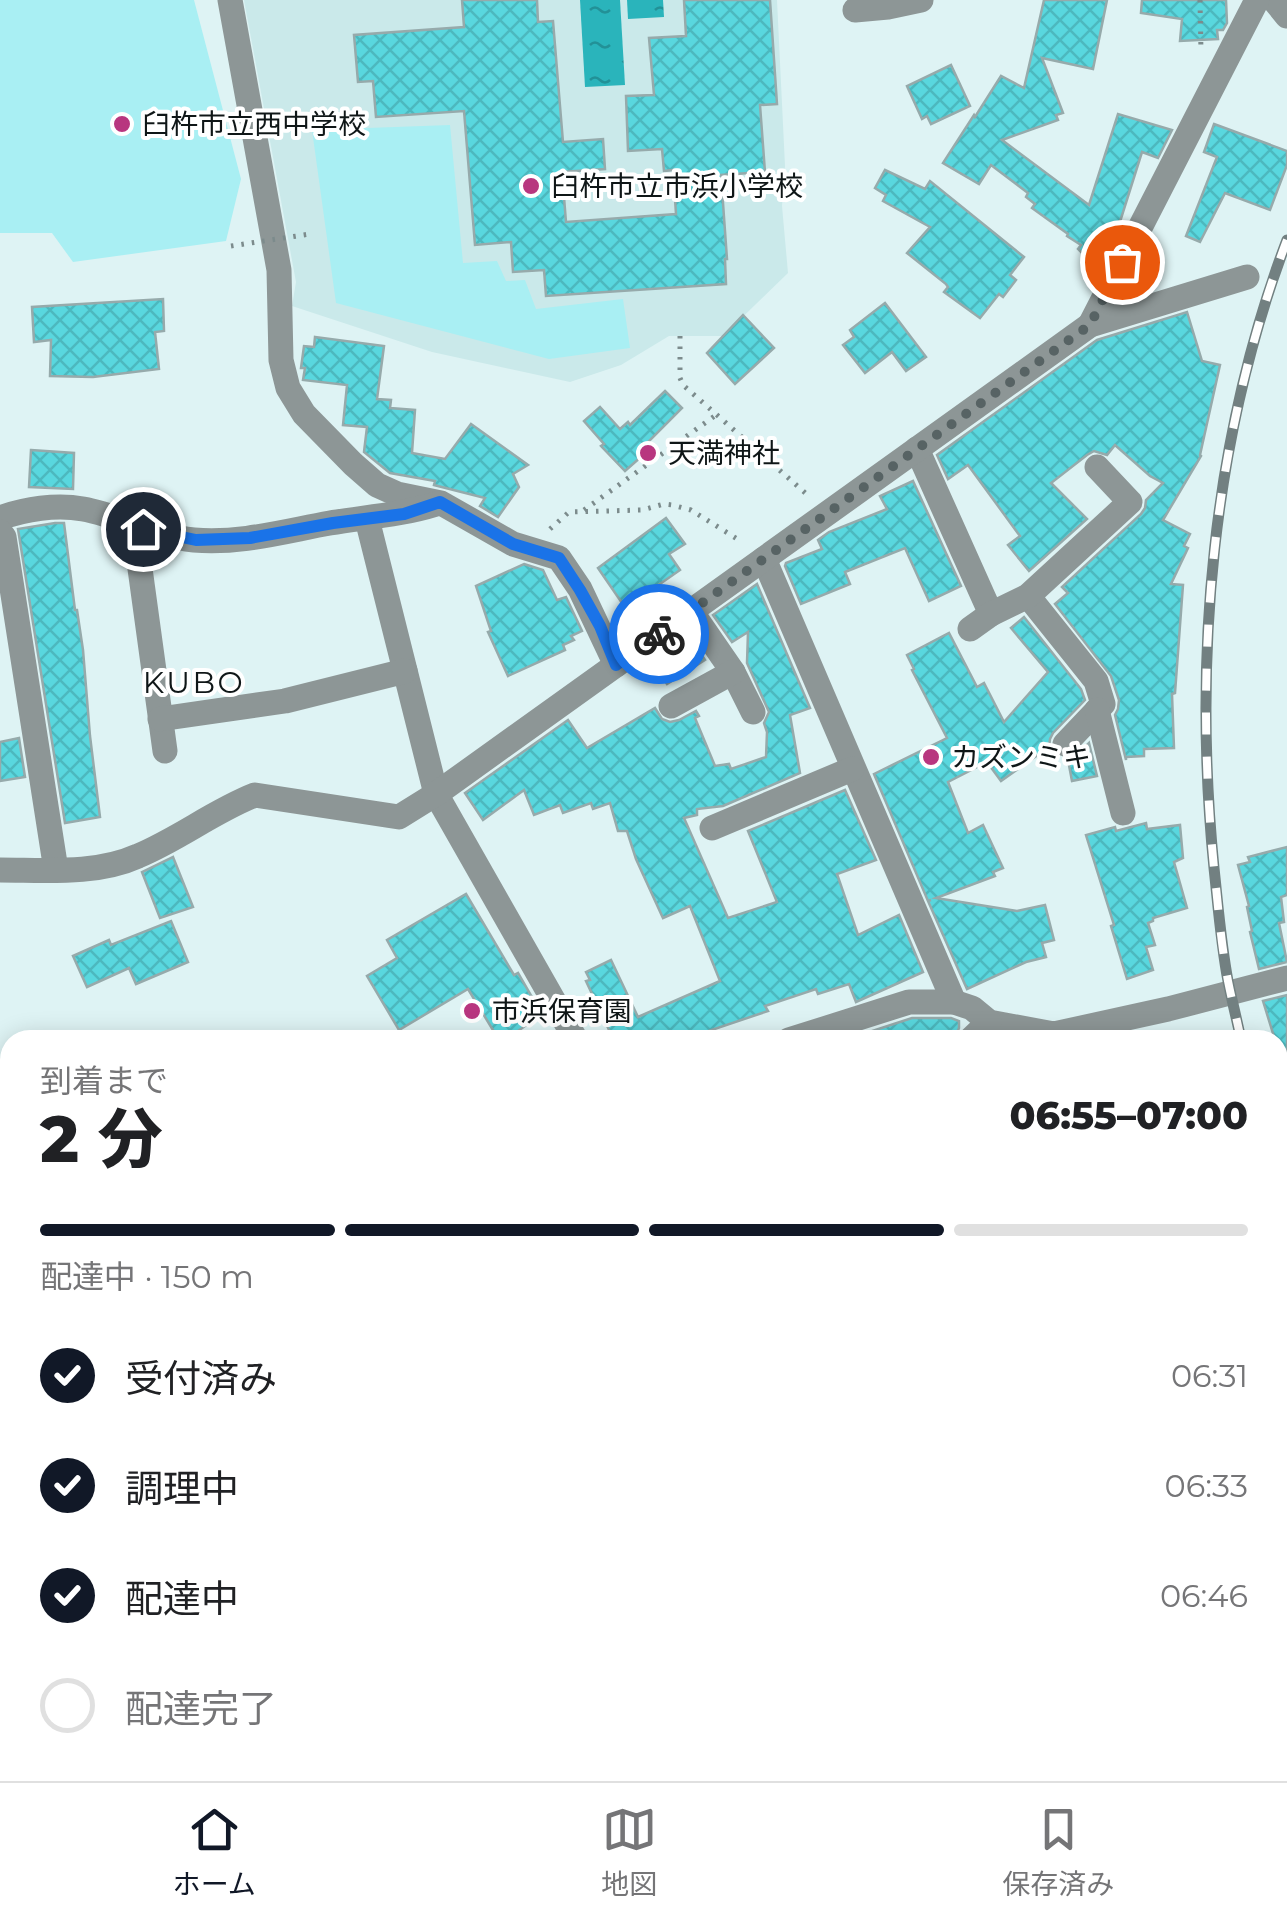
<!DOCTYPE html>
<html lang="ja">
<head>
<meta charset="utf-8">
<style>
	:root { --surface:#fff; --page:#f6f6f6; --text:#202124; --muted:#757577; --line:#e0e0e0; --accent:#111827 }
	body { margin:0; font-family:Montserrat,"Noto Sans JP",sans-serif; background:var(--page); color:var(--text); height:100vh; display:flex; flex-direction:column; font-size:38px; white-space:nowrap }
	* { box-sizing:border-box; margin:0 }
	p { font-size:32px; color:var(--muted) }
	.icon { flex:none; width:55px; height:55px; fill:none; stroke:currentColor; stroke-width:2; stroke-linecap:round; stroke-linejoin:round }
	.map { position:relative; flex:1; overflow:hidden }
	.sheet { position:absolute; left:0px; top:1030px; width:1288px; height:752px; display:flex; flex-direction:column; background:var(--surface); border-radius:30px 30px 0 0; box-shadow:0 5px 25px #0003 }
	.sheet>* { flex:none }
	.pin { position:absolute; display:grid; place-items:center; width:85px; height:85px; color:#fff; margin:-42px; border:5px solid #fff; border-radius:50%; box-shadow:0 2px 10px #0007 }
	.courier { position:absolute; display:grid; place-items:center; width:100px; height:100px; margin:-50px; border:8px solid #1a73e8; border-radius:50%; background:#fff; color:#222; box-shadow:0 2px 12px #0007 }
	.summary em { font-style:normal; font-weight:800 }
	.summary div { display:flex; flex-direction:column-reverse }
	.summary { display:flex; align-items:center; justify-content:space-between; height:170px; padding:0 40px }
	h1 { font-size:65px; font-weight:800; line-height:75px }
	.bar { display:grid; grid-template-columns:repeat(4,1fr); gap:15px 10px; align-content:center; height:120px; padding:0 40px }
	.bar i { height:12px; border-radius:8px; background:var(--line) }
	.bar .selected { background:var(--accent) }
	.bar p { grid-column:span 4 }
	ol { padding:0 40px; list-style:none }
	li { display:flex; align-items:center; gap:30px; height:110px }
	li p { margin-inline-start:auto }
	li .icon { padding:10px; border-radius:50%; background:var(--accent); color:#fff; stroke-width:4 }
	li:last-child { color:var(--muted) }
	li i { width:55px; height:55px; border:5px solid var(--line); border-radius:50% }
	.menu { display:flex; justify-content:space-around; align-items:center; height:140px; border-top:2px solid var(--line); background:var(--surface); font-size:28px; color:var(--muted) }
	.menu a { display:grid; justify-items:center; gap:5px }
	.menu .selected { color:var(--accent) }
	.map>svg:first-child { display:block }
	.built { fill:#cae9ea }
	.pitch { fill:#a9eff3 }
	.water { fill:url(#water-ripples) }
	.building { fill:url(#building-cross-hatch); stroke:#96aaab; stroke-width:2.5 }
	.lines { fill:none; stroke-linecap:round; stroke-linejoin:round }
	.path { stroke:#7c8b8c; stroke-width:5; stroke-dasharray:2.5 8; stroke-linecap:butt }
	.minor { stroke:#8d9696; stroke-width:25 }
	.rail-casing { stroke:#728081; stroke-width:11 }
	.rail { stroke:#fff; stroke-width:8; stroke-dasharray:22; stroke-linecap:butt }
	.path-bridge { stroke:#7c8b8c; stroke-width:5; stroke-dasharray:2.5 8; stroke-linecap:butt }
	.done { stroke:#576364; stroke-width:10; stroke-dasharray:0 18 }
	.route { stroke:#1a73e8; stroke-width:12 }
	.poi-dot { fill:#b8367f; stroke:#fff; stroke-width:4 }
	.labels { text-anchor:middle; stroke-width:8; stroke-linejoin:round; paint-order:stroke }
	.poi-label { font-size:28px; fill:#0f1617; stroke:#fff; text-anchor:start }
	.neighbourhood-label { font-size:30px; letter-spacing:2.5px; fill:#0f1617; stroke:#fff }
</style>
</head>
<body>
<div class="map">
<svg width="1287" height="1781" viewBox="0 0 1287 1781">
	<defs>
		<pattern id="water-ripples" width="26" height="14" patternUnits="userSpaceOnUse" patternTransform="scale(2.5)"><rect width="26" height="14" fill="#2ab4bb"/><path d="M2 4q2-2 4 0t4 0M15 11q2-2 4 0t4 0" fill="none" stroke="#229197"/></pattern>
		<pattern id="building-cross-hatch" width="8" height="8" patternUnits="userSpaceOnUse" patternTransform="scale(2.5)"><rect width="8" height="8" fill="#59d7de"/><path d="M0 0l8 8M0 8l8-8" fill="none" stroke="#4cb8be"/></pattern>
	</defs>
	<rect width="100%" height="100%" fill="#def3f4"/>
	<polygon class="built" points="244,0 777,0 785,166 782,206 788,273 723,336 669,336 621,365 570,382 432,352 292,306 296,282"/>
	<g class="pitch">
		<polygon points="0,0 194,0 241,179 226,241 73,262 52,233 0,233"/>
		<polygon points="450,125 463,263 497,261 506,281 525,280 536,309 623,299 630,348 549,359 336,303 312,130"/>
	</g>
	<g class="water">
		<polygon points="580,0 620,0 625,85 585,87"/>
		<polygon points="627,0 663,0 664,17 628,19"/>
		<polygon points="0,1310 10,1311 10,1511 0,1510"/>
		<polygon points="1278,1535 1287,1536 1287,1781 802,1781 793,1773 1278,1772"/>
	</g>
	<g class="building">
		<polygon points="462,0 537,0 538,22 553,21 563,142 603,139 605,169 562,172 566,222 676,214 673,170 664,171 662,149 628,151 626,96 654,95 649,38 686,36 684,0 770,0 777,104 760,105 765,172 721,175 727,259 725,259 726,284 546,296 544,270 513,272 511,242 475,245 464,111 376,117 373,81 358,82 354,35 464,27"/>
		<polygon points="1044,0 1107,0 1093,69 1042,58 1063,113 1056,115 1058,120 1002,140 1089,205 1118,114 1172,130 1158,158 1142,152 1118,228 1121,230 1100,271 1078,249 1081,245 1067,236 1068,234 1032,208 1035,204 1026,197 1028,193 991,165 979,184 943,163 974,115 975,117 1001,76 1024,88"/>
		<polygon points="1142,0 1226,0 1227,23 1223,30 1217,30 1218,39 1180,41 1182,19 1141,13"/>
		<polygon points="951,65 970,106 931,124 927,116 922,119 907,86"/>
		<polygon points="1214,124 1287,151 1287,165 1270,210 1225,193 1200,242 1186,236 1217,157 1204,152"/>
		<polygon points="885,170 925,189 930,181 1024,257 1010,275 1016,280 1003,297 999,294 980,318 944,292 948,287 946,284 907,253 930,227 883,201 886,195 875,188"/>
		<polygon points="163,299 164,331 155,332 159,369 93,377 50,376 51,340 34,342 32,307"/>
		<polygon points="885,303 926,357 906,371 892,352 865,373 843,345 854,337 850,330"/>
		<polygon points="1187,312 1202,361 1220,365 1200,455 1201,456 1163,520 1190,534 1184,546 1188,548 1171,584 1183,585 1175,693 1172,694 1174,748 1144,749 1144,756 1126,757 1126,760 1115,715 1118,709 1119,700 1111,676 1055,604 1068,593 1062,587 1141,514 1145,508 1146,500 1163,483 1150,476 1115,445 1107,455 1094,451 1087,455 1051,483 1087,519 1029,571 1008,545 1020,536 968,465 948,479 937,455 1097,340"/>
		<polygon points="743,315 774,348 735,384 707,353"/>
		<polygon points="315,337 384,346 377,399 391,400 390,408 415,410 412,453 445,459 471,424 528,465 513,474 519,487 498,517 480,506 485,498 434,485 435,481 390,473 364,452 367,427 343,425 347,385 303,380 305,368 301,368 304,346 314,347"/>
		<polygon points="665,391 682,408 647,443 651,448 625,471 601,446 604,444 584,421 600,407 620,429 628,422 630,425"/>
		<polygon points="31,450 74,453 73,489 29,487"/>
		<polygon points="913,481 961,586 929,601 905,548 845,572 850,584 801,604 785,566 786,563 822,549 818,540 829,532 887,509 880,496"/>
		<polygon points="666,518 685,544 669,554 680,570 637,600 634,595 622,603 598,568"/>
		<polygon points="55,523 64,523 75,610 77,610 83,650 90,736 100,817 65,823 18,529"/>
		<polygon points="524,564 543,570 557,600 566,597 582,631 571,636 574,640 563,645 565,650 508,676 488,632 491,631 476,586"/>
		<polygon points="757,584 810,708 790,715 800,773 723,806 697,809 697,815 684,818 728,918 777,902 748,831 845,790 876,860 837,874 858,935 899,915 923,972 856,1002 849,984 818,994 816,989 765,1006 768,1011 682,1040 592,1040 592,1038 609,1030 586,981 590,980 586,972 611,960 638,1017 720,981 690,906 663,918 636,859 627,831 618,831 610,803 593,809 591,803 563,813 560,805 534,815 524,790 483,820 465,793 568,720 587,748 655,708 662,719 670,722 679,720 696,711 699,716 695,718 715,766 729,764 731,769 766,757 767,732 764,723 769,712 747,663 748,632 732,642 713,615"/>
		<polygon points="1024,617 1081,689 1085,700 1053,733 1050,739 1049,747 1001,781 987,762 948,782 968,833 983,825 1003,868 993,872 995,876 936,898 1017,911 1045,905 1054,940 1042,943 1046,957 1026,962 967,989 928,901 931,900 928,901 874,774 947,738 912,670 914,669 907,655 949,633 977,687 984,683 1004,722 1048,672 1011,628"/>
		<polygon points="687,634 705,660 667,684 651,660"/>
		<polygon points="19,738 25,777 0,781 0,742"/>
		<polygon points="1089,743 1097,776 1072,781 1068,760 1077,755"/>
		<polygon points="1146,823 1147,829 1180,825 1183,858 1174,862 1187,908 1153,918 1153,921 1148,923 1155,945 1146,947 1153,970 1127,979 1111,926 1114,925 1086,835 1115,827 1116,831"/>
		<polygon points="1287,847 1287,895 1281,897 1284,922 1279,923 1287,962 1259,969 1250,932 1252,931 1247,907 1249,906 1238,865 1250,862 1248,857"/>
		<polygon points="173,857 193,907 160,918 142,872"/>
		<polygon points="466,894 514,975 518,973 533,999 535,1019 508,1038 499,1040 468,989 399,1030 367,976 397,958 387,940"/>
		<polygon points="171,921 188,962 136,984 129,968 87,987 73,956 109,940 111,945"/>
		<polygon points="1287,995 1287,1060 1281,1061 1278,1040 1275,1040 1263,1001"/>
		<polygon points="912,1018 951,1018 959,1021 959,1028 954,1040 872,1040 869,1032"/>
	</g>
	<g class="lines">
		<g class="path">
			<polyline points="1200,0 1201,52"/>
			<polyline points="680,336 680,378 683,385 811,498"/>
			<polyline points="584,510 716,415"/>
			<polyline points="550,529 569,512 642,510 664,504 672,505 691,510 742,542"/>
		</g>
		<g class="minor">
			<polyline points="230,0 279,270 281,360 288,388 304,414 353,464 377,485 397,494 441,503 513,544 559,558 580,589 616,665"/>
			<polyline points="1274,0 1287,16"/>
			<polyline points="855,10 888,7 921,0"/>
			<polyline points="1090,325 1257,0"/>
			<polyline points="917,449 991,614"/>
			<path d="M0,518C25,509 56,504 83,509C121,516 155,536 194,540C240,544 285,531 330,523C366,517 401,515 436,504"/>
			<polyline points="367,519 436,794 576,1040"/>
			<polyline points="134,525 165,751"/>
			<polyline points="0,532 4,537 56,870"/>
			<polyline points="764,559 954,1002"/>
			<polyline points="1028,596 1096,681 1103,704 1065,744"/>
			<polyline points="691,611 733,672 753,712"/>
			<polyline points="970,629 991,614 1028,596 1130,502 1097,467"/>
			<polyline points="671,706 733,672"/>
			<polyline points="1097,710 1123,813"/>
			<polyline points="160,719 285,701 405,671"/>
			<polyline points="712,828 852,769"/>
			<path d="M0,870C45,870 96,875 138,856C179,839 214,811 255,795L399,817L436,794L1090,325L1247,277"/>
			<polyline points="789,1040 909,1002 954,1002 972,1008 989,1022 1054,1034 1168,1009 1287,978"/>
			<polyline points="970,1040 989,1022"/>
			<polyline points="1278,1209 1287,1206"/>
			<polyline points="0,1236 10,1236"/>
			<polyline points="0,1646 10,1642"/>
			<polyline points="282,1772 283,1781"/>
			<polyline points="422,1781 424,1772"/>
		</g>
		<defs>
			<g id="rail">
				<path d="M1241,1040C1237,1020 1232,1001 1228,981C1221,944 1218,905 1214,868C1193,658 1212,438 1287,240"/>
				<polyline points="1278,1213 1287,1263"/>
			</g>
		</defs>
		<use href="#rail" class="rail-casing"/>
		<use href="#rail" class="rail"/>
		<polyline class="path-bridge" points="231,246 310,234"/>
	</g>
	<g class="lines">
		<polyline class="done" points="659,634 1090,325 1122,262"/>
		<polyline class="route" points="143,529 196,540 250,538 333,523 404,514 440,502 513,544 559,558 580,590 600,626 616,665 659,634"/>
	</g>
	<g class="poi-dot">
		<circle cx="122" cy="124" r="10"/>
		<circle cx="531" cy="186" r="10"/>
		<circle cx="648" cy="453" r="10"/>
		<circle cx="931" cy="757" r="10"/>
		<circle cx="472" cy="1011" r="10"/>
	</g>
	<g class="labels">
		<g class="poi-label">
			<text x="142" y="134">臼杵市立西中学校</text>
			<text x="551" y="196">臼杵市立市浜小学校</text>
			<text x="668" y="463">天満神社</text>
			<text x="951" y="767">カズンミキ</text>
			<text x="492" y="1021">市浜保育園</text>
		</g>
		<g class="neighbourhood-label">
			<text x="194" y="693">KUBO</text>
		</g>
	</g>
</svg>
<div class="pin" style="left:1122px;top:262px;background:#ea580c"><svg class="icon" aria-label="bag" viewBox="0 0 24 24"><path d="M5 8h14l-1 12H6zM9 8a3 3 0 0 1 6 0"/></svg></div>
<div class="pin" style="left:143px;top:529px;background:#1f2937"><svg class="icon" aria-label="home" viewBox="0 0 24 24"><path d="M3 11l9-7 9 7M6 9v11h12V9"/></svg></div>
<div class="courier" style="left:659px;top:634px"><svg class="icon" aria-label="bike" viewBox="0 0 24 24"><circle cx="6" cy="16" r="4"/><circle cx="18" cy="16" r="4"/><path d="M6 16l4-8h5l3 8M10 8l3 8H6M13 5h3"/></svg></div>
<section class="sheet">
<div class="summary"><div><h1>2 分</h1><p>到着まで</p></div><em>06:55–07:00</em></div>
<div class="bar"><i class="selected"></i><i class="selected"></i><i class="selected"></i><i></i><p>配達中 · 150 m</p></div>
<ol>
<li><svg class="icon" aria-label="check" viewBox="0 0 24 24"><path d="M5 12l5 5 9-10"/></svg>受付済み<p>06:31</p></li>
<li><svg class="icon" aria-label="check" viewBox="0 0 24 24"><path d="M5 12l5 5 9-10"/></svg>調理中<p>06:33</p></li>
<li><svg class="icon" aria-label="check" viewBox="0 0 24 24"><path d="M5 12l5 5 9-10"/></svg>配達中<p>06:46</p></li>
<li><i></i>配達完了</li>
</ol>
</section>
</div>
<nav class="menu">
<a class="selected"><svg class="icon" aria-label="home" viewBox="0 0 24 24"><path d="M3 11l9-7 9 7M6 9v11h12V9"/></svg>ホーム</a>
<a><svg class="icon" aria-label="map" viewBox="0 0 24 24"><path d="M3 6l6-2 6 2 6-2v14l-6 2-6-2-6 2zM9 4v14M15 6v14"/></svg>地図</a>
<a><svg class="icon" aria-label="saved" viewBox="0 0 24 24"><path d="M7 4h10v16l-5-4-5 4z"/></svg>保存済み</a>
</nav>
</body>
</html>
